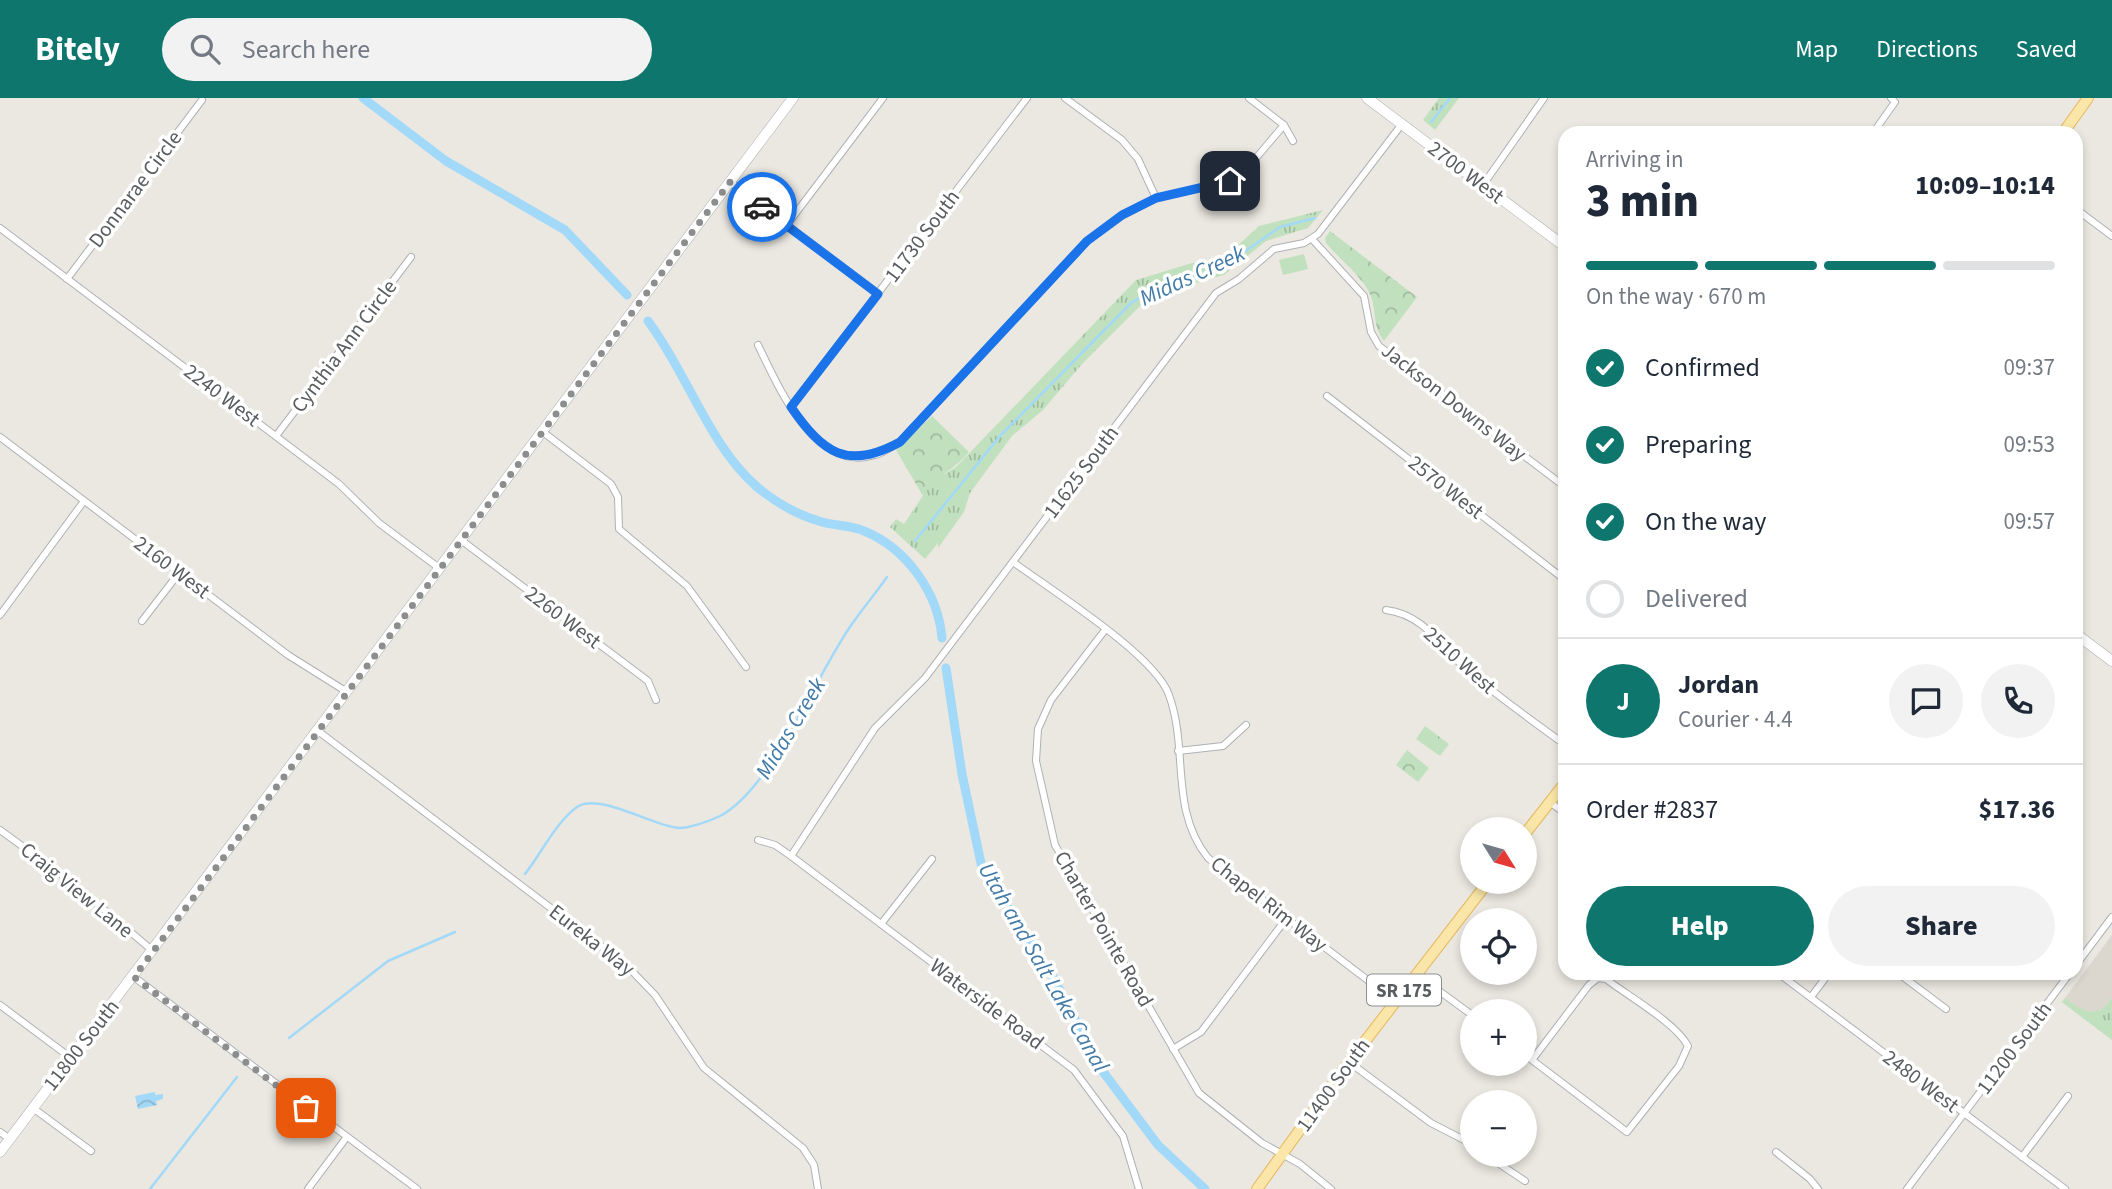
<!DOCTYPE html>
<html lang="en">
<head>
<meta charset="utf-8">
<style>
	:root { --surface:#fff; --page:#f2f2f3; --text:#1f2937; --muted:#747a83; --line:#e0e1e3; --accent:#0f766e }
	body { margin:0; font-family:"Source Sans 3",sans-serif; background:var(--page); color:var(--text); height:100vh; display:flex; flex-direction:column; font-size:26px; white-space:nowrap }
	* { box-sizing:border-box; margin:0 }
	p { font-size:23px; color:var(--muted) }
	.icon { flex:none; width:38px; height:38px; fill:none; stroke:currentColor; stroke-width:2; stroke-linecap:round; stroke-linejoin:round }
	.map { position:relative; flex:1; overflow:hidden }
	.panel { position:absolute; left:1558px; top:28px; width:525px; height:854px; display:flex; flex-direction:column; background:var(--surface); border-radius:21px; box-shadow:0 4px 10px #0003 }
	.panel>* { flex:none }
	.needle { width:46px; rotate:127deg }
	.buttons { position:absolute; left:1460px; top:719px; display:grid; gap:14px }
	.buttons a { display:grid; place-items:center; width:77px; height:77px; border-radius:50%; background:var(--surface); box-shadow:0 4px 10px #0003; font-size:35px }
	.pin { position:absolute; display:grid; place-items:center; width:60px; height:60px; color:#fff; margin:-30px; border-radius:14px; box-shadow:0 4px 10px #0006 }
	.courier { position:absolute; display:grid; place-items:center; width:70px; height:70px; margin:-35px; border:5px solid #1a73e8; border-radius:50%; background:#fff; color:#222; box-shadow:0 2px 9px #0007 }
	.summary em { font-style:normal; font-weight:800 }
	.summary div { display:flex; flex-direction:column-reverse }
	.summary { display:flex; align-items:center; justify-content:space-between; height:119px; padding:0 28px }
	h1 { font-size:46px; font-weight:800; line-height:52px }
	.bar { display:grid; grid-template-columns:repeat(4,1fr); gap:10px 7px; align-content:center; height:84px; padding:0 28px }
	.bar i { height:9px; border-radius:5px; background:var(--line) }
	.bar .selected { background:var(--accent) }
	.bar p { grid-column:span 4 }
	.line { display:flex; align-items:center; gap:18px; padding:0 28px; border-top:2px solid var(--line) }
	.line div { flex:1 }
	.round { display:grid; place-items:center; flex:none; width:74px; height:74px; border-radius:37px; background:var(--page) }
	ol { padding:0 28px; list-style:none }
	li { display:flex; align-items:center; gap:21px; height:77px }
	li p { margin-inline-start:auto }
	li .icon { padding:7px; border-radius:50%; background:var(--accent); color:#fff; stroke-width:4 }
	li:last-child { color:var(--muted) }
	li i { width:38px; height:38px; border:4px solid var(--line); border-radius:50% }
	.button { display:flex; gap:14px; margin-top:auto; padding:14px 28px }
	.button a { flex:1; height:80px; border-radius:42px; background:var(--accent); color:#fff; font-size:28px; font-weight:800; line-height:80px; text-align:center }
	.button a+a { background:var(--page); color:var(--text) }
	header { display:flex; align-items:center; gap:42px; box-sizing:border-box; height:98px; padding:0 35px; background:var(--accent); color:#fff }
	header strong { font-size:33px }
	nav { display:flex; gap:38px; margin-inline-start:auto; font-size:24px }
	.search { width:490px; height:63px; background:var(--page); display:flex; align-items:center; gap:18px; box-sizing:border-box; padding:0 24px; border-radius:38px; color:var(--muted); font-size:26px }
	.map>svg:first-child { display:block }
	.education { fill:#dbd7cf }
	.grass { fill:url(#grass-tufts) }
	.park { fill:url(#park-crowns) }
	.garden { fill:#c1e1be }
	.water { fill:url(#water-waves) }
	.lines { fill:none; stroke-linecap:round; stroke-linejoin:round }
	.stream { stroke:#a3d9f8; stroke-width:2.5 }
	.canal { stroke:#a3d9f8; stroke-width:9 }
	.street-casing { stroke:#aeb2b5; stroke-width:8 }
	.secondary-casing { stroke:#adb1b5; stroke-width:11 }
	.primary-casing { stroke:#e6b75e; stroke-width:12 }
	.street { stroke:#fff; stroke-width:6 }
	.secondary { stroke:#fff; stroke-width:10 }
	.primary { stroke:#f9e6a8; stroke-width:10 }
	.done { stroke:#8c8e8d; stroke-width:7; stroke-dasharray:0 12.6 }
	.route { stroke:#1a73e8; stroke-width:9 }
	.labels { text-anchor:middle; stroke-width:7; stroke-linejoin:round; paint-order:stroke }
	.shield { fill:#fff; stroke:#8b8e90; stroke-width:2 }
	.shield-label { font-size:19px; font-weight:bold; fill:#595d60 }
	.street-label { font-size:21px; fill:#595d60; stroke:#fff }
	.water-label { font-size:23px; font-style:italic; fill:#437ba8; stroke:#fff }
</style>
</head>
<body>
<header>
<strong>Bitely</strong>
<div class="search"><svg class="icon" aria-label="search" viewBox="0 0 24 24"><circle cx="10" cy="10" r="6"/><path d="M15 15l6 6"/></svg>Search here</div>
<nav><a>Map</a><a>Directions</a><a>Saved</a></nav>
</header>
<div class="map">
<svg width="2112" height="1091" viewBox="0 0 2112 1091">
	<defs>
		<pattern id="grass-tufts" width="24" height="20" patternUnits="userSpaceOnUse" patternTransform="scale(1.75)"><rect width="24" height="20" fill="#c1e1be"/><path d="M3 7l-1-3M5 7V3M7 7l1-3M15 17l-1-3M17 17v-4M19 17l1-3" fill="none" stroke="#a0ba9e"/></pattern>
		<pattern id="park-crowns" width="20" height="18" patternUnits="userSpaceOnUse" patternTransform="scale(1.75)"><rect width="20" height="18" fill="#c1e1be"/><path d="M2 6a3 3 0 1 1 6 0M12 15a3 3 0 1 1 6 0" fill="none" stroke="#a0ba9e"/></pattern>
		<pattern id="water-waves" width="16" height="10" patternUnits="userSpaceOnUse" patternTransform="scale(1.75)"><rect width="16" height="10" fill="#a3d9f8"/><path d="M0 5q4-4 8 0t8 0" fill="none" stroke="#88b3cc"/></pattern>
	</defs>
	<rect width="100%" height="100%" fill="#ebe8e1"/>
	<polygon class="education" points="2112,837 2112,942 2062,904"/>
	<g class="grass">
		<polygon points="1439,0 1459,0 1435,32 1423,22"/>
		<polygon points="1323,112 1308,130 1266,143 1224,177 1159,195 1141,207 1082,266 1043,312 1012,338 970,395 964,414 938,450 938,445 925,461 890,429 896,421 904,426 932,384 956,369 1136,182 1202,162 1209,167 1223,161 1259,128"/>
		<path d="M2065,900C2084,914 2096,922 2112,900V942L2062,904Z"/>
	</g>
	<g class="park">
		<path d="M1330,133L1417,199L1384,243C1372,228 1377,212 1370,196C1361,177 1339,161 1326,145L1325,140Z"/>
		<path d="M932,318L969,354C955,371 935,379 923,398L896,352Z"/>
		<polygon points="1425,628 1449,646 1440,658 1416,641"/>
		<polygon points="1407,652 1429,670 1418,684 1396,667"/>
	</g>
	<polygon class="garden" points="1304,156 1308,171 1283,177 1279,162"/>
	<polygon class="water" points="155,994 155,997 163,996 163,1001 156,1003 157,1007 138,1011 135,998"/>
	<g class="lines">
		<g class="stream">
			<polyline points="1431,24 1450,0"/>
			<polyline points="915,443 1000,338 1132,204 1170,184 1202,177 1231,163 1280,129 1315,120"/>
			<path d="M525,776C541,756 556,724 577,709C599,694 655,729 679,730C690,730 710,723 720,718C773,690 816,576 852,526C863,510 876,495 887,479"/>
			<polyline points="289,940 388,863 455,834"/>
			<polyline points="150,1091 237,979"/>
		</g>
		<g class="canal">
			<polyline points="363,0 446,63 565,132 627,197"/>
			<path d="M648,223C686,273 709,347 756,388C776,405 797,417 822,424C835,428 851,427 864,433C906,450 938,494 942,540"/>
			<polyline points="946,570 962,676 982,770 1053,879 1101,971 1158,1047 1205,1091"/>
		</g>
		<defs>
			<g id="street">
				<polyline points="1065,0 1122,42 1138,61 1156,100"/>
				<polyline points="1249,0 1284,27 1293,43"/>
				<polyline points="1873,35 1895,4 1891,0"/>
				<polyline points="730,84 878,196"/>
				<polyline points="1483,87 1544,0"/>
				<polyline points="2076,111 2112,138"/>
				<polyline points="786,128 883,0"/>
				<polyline points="0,130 339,386 379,425 439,470"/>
				<polyline points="1312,141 1364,198 1371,234 1379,248 1564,388"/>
				<polyline points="67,181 202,2"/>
				<path d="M758,247C778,288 815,376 875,357C884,355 892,348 900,344L1087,143L1122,118L1156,100L1230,83L1256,60L1284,27"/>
				<polyline points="1327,298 1564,481"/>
				<polyline points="791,309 1027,0"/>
				<polyline points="543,334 611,386 618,399 619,431 687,488 746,569"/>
				<polyline points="276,338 411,159"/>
				<polyline points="0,339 288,557 347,594"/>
				<polyline points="461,442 648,583 656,602"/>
				<path d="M1013,464C1051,492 1155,557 1169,597C1189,652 1169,711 1208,760L1395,903"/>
				<path d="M1386,512C1428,517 1444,555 1474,578C1503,602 1534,624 1564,646"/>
				<polyline points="0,517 84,403"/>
				<polyline points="142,523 179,475"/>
				<polyline points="1105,532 1051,602 1038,631 1036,663 1055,747 1199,995 1262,1045 1300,1066 1331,1091"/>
				<polyline points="318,633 627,868 655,897 704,970 803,1050 814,1067 818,1091"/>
				<polyline points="1178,653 1223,648 1246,627"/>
				<polyline points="1550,704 1564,715"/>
				<polyline points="0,732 69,782 153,853"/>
				<polyline points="758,742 775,747 791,758 1074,972 1123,1038 1139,1091"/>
				<polyline points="791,758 875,630 925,580 1216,195 1239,181 1274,151 1304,145 1318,136 1402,26"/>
				<polyline points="881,826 932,761"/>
				<polyline points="2076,867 2112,819"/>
				<polyline points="1778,875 2065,1091"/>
				<polyline points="1898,875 1946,911"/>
				<polyline points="1416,876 1472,917"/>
				<polyline points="134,879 417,1091"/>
				<polyline points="1811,899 1829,875"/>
				<polyline points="0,907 71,960"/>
				<polyline points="1173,951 1201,934 1286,821"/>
				<path d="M1524,956L1627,1034L1679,968L1688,948C1676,925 1628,898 1606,881L1598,880L1589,887L1532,962"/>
				<polyline points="1349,964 1431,1025 1472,1046"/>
				<polyline points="33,1010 91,1053"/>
				<polyline points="0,1034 10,1041"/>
				<polyline points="1776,1054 1810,1081 1818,1091"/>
				<polyline points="1486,1057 1525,1083"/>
				<polyline points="2022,1059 2068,998"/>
				<polyline points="308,1091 346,1040"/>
				<polyline points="1907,1091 2070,875"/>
			</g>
			<g id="secondary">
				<polyline points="1367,0 1564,148"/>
				<polyline points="2076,536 2112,563"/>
				<polyline points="0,1054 793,0"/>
			</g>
			<g id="primary">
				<polyline points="2063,35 2088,0"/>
				<polyline points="1524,737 1564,686"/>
				<polyline points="1257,1091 1349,964 1488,784"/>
			</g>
		</defs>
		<use href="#street" class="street-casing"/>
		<use href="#secondary" class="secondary-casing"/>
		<use href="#primary" class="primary-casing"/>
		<use href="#street" class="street"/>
		<use href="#secondary" class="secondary"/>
		<use href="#primary" class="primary"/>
	</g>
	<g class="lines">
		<polyline class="done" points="306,1010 134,879 730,84 762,109"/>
		<path class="route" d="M762,109L878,196L791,309C823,355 847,373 900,344L1087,143L1122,117L1156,100L1230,83"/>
	</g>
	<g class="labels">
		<rect class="shield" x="1367" y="876.5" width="74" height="31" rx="5"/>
		<g class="shield-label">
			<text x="1404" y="899">SR 175</text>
		</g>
		<g class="street-label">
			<text transform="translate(1466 74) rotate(37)" y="7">2700 West</text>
			<text transform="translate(135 91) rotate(-53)" y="7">Donnarae Circle</text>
			<text transform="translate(922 138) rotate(-53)" y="7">11730 South</text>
			<text transform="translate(344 248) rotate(-53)" y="7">Cynthia Ann Circle</text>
			<text transform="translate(222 297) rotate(37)" y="7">2240 West</text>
			<text transform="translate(1454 304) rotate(38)" y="7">Jackson Downs Way</text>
			<text transform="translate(1081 374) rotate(-53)" y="7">11625 South</text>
			<text transform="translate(1446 389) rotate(38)" y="7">2570 West</text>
			<text transform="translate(172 469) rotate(37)" y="7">2160 West</text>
			<text transform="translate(563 519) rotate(37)" y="7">2260 West</text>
			<text transform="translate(1460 562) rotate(42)" y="7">2510 West</text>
			<text transform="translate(77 792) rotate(39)" y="7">Craig View Lane</text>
			<text transform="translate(1269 806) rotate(38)" y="7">Chapel Rim Way</text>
			<text transform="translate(1104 831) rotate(60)" y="7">Charter Pointe Road</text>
			<text transform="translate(592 842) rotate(38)" y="7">Eureka Way</text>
			<text transform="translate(987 906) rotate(37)" y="7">Waterside Road</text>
			<text transform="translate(81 947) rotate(-52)" y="7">11800 South</text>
			<text transform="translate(2014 950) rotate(-53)" y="7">11200 South</text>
			<text transform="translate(1921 983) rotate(37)" y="7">2480 West</text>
			<text transform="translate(1333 987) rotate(-54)" y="7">11400 South</text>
		</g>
		<g class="water-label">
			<text transform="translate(1192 177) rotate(-25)" y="8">Midas Creek</text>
			<text transform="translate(790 630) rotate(-59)" y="8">Midas Creek</text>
			<text transform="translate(1044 869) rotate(60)" y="8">Utah and Salt Lake Canal</text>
		</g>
	</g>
</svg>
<div class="buttons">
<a><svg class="needle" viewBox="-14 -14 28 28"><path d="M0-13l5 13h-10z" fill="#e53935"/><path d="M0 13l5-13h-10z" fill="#747a83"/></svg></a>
<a><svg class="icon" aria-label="locate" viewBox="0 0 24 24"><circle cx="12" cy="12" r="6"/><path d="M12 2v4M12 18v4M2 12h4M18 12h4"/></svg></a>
<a>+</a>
<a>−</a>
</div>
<div class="pin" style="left:306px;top:1010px;background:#ea580c"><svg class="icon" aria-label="bag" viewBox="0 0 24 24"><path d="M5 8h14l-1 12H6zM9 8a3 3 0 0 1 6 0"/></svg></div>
<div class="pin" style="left:1230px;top:83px;background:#1f2937"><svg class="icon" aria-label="home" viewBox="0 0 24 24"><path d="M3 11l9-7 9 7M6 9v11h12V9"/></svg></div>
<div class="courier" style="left:762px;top:109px"><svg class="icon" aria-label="car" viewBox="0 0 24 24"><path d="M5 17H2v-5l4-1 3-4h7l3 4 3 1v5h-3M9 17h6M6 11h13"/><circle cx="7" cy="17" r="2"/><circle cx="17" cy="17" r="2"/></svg></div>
<section class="panel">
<div class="summary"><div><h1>3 min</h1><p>Arriving in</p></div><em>10:09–10:14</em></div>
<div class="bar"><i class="selected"></i><i class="selected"></i><i class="selected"></i><i></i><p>On the way · 670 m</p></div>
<ol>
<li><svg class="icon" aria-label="check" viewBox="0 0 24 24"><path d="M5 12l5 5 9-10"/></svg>Confirmed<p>09:37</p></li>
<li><svg class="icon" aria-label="check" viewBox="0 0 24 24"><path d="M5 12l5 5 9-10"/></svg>Preparing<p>09:53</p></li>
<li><svg class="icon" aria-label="check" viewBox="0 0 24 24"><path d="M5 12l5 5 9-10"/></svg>On the way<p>09:57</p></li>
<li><i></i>Delivered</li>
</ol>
<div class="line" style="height:126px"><b class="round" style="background:var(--accent);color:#fff">J</b><div><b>Jordan</b><p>Courier · 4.4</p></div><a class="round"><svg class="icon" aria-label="chat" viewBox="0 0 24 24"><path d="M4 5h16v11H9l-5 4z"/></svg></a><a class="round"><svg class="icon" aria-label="phone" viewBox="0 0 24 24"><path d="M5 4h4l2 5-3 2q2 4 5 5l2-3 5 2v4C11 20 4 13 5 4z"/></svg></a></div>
<div class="line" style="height:91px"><div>Order #2837</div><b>$17.36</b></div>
<div class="button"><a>Help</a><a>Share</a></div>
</section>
</div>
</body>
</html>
